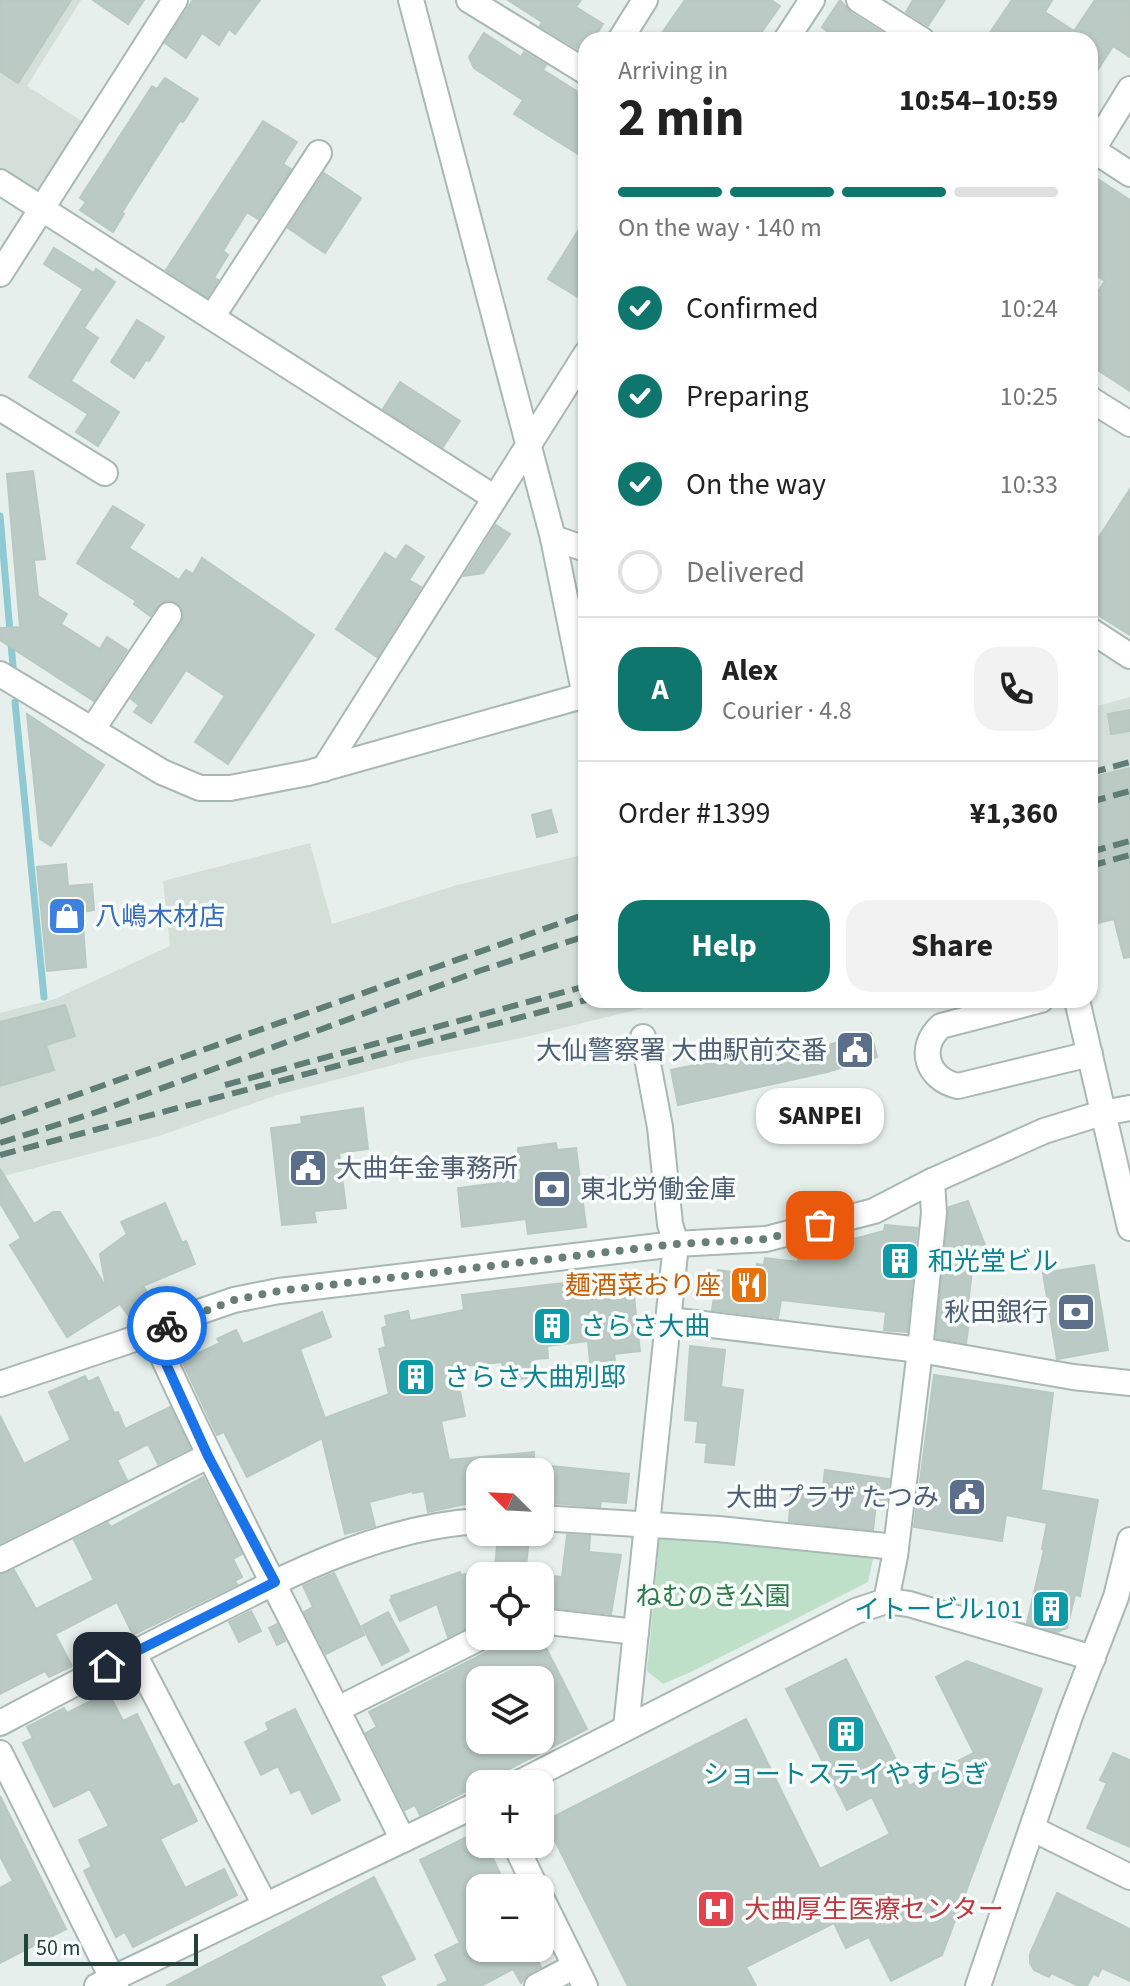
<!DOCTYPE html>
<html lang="en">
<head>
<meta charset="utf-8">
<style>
	:root { --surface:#fff; --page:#f2f2f2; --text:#222; --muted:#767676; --line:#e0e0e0; --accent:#0f766e }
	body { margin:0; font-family:"Source Sans 3","Noto Sans JP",sans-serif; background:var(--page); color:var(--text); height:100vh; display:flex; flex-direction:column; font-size:30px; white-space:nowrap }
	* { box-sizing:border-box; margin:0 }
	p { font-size:26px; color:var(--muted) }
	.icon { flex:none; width:44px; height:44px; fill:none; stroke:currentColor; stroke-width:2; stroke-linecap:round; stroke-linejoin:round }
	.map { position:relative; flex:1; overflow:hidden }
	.drawer { position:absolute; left:578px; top:32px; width:520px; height:976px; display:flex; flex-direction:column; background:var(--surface); border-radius:24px; box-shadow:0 2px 6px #0004 }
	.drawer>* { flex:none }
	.needle { width:52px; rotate:294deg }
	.controls { position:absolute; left:466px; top:1458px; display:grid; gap:16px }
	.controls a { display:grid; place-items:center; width:88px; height:88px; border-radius:16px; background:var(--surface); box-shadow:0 2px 6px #0004; font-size:40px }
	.scale { position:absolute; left:24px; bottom:20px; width:174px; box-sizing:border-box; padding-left:8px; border:4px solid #24423a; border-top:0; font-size:22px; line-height:28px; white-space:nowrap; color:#24423a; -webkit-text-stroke:6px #f7fbf9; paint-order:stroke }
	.pin { position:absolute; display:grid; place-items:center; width:68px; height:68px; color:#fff; margin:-34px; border-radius:16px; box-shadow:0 4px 12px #0006 }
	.courier { position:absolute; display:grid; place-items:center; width:80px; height:80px; margin:-40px; border:6px solid #1a73e8; border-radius:50%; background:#fff; color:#222; box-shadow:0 2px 10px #0007 }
	.bubble { position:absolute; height:56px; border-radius:24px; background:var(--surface); box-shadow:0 2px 6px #0004; font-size:26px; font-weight:700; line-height:56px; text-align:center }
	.head em { font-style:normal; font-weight:700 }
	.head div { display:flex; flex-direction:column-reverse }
	.head { display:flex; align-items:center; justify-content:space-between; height:136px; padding:0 40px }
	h1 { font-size:52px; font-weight:700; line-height:60px }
	.bar { display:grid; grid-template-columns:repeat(4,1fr); gap:12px 8px; align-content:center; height:96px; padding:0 40px }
	.bar i { height:10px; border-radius:6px; background:var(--line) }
	.bar .active { background:var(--accent) }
	.bar p { grid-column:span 4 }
	.line { display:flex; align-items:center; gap:20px; padding:0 40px; border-top:2px solid var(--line) }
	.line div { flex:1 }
	.round { display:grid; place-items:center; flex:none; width:84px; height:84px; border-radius:24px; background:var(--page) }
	ol { padding:0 40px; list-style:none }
	li { display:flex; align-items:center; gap:24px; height:88px }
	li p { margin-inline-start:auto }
	li .icon { padding:8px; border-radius:50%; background:var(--accent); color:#fff; stroke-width:4 }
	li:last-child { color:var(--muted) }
	li i { width:44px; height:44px; border:4px solid var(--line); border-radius:50% }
	.primary-button { display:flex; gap:16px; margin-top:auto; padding:16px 40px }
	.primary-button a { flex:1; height:92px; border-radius:24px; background:var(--accent); color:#fff; font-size:32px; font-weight:700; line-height:92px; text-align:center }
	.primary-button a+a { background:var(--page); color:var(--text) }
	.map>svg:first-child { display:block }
	.built { fill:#d4dfda }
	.green { fill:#bfe0c8 }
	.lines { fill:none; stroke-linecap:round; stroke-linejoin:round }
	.stream { stroke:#8ec9d4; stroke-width:7 }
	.building { fill:#bbcac4; stroke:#b8c9c2; stroke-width:2; fill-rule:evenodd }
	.minor-casing { stroke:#a8b8b2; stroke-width:28 }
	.minor { stroke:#fff; stroke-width:24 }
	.rail { stroke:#5f7d75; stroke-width:6; stroke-dasharray:16 8; stroke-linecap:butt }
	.done { stroke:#687f78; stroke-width:8; stroke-dasharray:0 14.4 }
	.route { stroke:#1a73e8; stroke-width:10 }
	.labels { text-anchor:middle; stroke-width:7; stroke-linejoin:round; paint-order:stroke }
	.shop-label { font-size:26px; fill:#366cbe; stroke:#f7fbf9; text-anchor:start }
	.service-label { font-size:26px; fill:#4e5e75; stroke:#f7fbf9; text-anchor:end }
	.culture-label { font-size:26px; fill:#0d838f; stroke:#f7fbf9; text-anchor:start }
	.food-label { font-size:26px; fill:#c56008; stroke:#f7fbf9; text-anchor:end }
	.park-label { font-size:26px; fill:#2d7a4b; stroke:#f7fbf9 }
	.health-label { font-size:26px; fill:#be3a42; stroke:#f7fbf9; text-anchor:start }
</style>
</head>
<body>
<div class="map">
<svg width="1130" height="1986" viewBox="0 0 1130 1986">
	<rect width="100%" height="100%" fill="#e6efeb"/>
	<g class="built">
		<polygon points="0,0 81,0 27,86 83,122 38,193 0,169"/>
		<polygon points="1130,697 1130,880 1090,891 1090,708"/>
		<polygon points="310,843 332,924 457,885 586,854 586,1000 676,1000 526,1037 420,1058 277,1095 159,1136 0,1177 0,1013 55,999 170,946 163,881"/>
	</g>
	<polygon class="green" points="660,1534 874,1554 868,1582 693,1671 663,1684 647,1671"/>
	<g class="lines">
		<g class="stream">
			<polyline points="0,516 13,666"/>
			<polyline points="15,702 44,997"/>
		</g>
	</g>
	<g class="building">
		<polygon points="0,0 71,0 18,83 0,71"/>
		<polygon points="93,0 144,0 128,24"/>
		<polygon points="193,0 260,0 235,34 229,29 219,45 202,33 186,58 165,43"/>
		<polygon points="508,0 581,0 576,7 603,24 593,40 586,40 585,53 540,26 542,22"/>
		<polygon points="685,0 771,0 780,6 756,40 657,40"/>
		<polygon points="840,0 851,13 894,40 823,40 828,32 822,27"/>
		<polygon points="913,0 945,0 928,26 906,12"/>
		<polygon points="1012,0 1052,0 1045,12 1074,31 1095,0 1130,0 1130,57 1113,46 1090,82 1090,40 985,40"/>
		<polygon points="484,33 521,57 524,52 546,65 543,70 586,97 586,159 514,114 523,100 474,68 469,57"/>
		<polygon points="165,78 198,99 183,122 180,121 122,212 124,214 113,232 80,210 86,202 80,198 152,86 157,89"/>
		<polygon points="263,121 297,142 283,164 291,169 258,219 247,212 223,251 228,255 214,278 218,280 207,297 166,270"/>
		<polygon points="324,173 361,198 325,253 288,228"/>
		<polygon points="1090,174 1130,200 1130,391 1090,365 1090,304 1105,281 1090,271"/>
		<polygon points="586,218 586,302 548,279"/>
		<polygon points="54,248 94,273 96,269 115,282 84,328 98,338 71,381 119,412 98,446 76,432 88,414 29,377 83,289 44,264"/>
		<polygon points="137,320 164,337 149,361 146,360 134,378 111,362"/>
		<polygon points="400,382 460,421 443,447 383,409"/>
		<polygon points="33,471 45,559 34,560 38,596 67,614 61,624 100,649 107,637 127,650 94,701 0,640 0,628 20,627 7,474"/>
		<polygon points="1130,489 1130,635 1090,610 1090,551"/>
		<polygon points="113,506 144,525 129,548 179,580 186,570 193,574 202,558 314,635 228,764 195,742 225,696 186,670 151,723 134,712 139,705 131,699 181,623 184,615 178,603 169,600 162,602 150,616 134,604 136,601 77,563"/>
		<polygon points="496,525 510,534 483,573 464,576"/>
		<polygon points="406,545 424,557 409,580 421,587 377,657 336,629 385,553 396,560"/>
		<polygon points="1130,710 1130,731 1111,734 1108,714"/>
		<polygon points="27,714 104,765 51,846 40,839"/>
		<polygon points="1130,768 1130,957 1124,958 1114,919 1090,925 1090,778"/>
		<polygon points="551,810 557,832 537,837 532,815"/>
		<polygon points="66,864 68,886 92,884 94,910 82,912 86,967 47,971 37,867"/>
		<polygon points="65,1005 75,1036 46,1045 54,1070 0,1086 0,1022"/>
		<polygon points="871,1033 877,1057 827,1072 678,1105 671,1070 727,1058 728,1063 771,1053 769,1041 788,1037 790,1048 820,1041 821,1047"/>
		<polygon points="363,1108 368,1149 339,1153 346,1208 314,1211 316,1222 282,1225 271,1128 302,1124 301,1117"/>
		<polygon points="556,1143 557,1150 576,1148 586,1227 528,1234 526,1219 462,1227 458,1188 521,1180 518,1148"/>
		<polygon points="0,1169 34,1224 53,1212 60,1212 106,1287 100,1254 127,1234 121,1222 165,1203 182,1243 186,1241 195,1264 143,1286 157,1306 133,1322 120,1304 67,1337 10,1245 21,1238 0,1203"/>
		<polygon points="968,1201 985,1245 975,1244 966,1323 969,1323 966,1343 936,1338 949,1207"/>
		<polygon points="885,1225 917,1228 907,1332 884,1330 886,1312 781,1300 778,1318 712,1310 718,1270 756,1275 757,1264 764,1265 765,1258 798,1262 799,1253 884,1231"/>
		<polygon points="1094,1265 1108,1350 1057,1359 1043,1273"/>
		<polygon points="606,1278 609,1300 634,1297 640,1351 614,1354 615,1360 590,1363 588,1341 547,1346 548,1358 533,1359 535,1377 505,1381 502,1362 455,1367 465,1416 441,1421 449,1460 534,1452 534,1472 480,1472 480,1501 428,1512 424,1491 413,1493 413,1491 369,1502 375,1526 345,1534 322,1438 247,1477 224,1432 217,1435 182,1361 220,1343 217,1339 236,1330 243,1344 322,1312 331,1337 300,1349 325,1418 389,1394 379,1349 386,1347 382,1328 387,1326 385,1316 408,1311 410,1321 464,1310 462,1295"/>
		<polygon points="690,1346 725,1350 721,1387 743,1390 734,1465 705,1462 707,1443 696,1442 698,1421 685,1420"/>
		<polygon points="934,1375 1053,1393 1041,1490 1098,1500 1082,1585 1080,1596 1075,1595 1067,1628 1057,1632 1027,1623 1044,1550 1042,1549 1047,1523 1006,1515 1002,1541 914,1527"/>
		<polygon points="85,1376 88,1382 98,1377 114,1413 118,1412 125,1429 170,1407 190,1448 158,1464 148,1444 117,1460 127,1480 0,1543 0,1416 24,1464 71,1440 49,1392"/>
		<polygon points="540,1465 629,1474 626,1503 601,1501 600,1507 540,1502"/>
		<polygon points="825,1470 889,1479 886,1505 876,1504 873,1530 789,1521 791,1492 822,1496"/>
		<polygon points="203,1477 242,1554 233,1559 242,1577 235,1581 237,1584 133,1635 117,1602 55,1634 72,1666 49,1677 45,1671 0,1694 0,1575 14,1570 36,1609 94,1580 74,1540 108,1523 111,1527"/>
		<polygon points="567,1535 590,1536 589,1552 621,1555 611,1614 540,1606 540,1575 562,1577"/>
		<polygon points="498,1536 529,1539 525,1576 494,1576"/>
		<polygon points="480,1571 480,1622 448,1637 437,1604 400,1621 390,1600 392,1599 391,1596 460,1572 461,1575"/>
		<polygon points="334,1573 364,1635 326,1654 304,1612 313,1607 303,1586"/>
		<polygon points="251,1611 261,1631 239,1642 229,1622"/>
		<polygon points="388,1612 409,1651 382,1665 362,1626"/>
		<polygon points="277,1624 285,1641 277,1645 269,1628"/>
		<path d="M518,1636H540L587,1729L420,1815L415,1805L405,1810L366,1733L377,1727L369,1712ZM480,1680H540V1740H480Z"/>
		<polygon points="846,1659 909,1786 974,1753 936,1677 967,1661 1042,1689 942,1955 891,1981 869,1937 846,1948 834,1923 746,1967 756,1986 628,1986 545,1821 746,1719 820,1869 890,1834 872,1797 847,1810 786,1689"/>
		<polygon points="108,1692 123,1721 137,1714 173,1787 179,1784 197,1821 160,1839 185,1888 224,1869 237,1895 133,1947 125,1932 116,1937 84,1871 92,1867 79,1840 109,1826 90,1789 54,1807 23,1743 33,1738 27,1727 64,1708 67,1713"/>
		<polygon points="295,1709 340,1800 312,1814 300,1789 291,1793 278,1766 261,1775 245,1742 269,1730 266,1723"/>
		<polygon points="1113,1753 1130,1760 1130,1847 1087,1828 1107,1783 1100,1780"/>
		<polygon points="0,1796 66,1929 0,1963 0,1888 13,1881 0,1856"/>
		<polygon points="479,1831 480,1844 486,1844 507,1888 480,1888 480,1964 513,1948 532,1948 541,1967 529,1973 521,1983 513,1969 481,1986 437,1986 448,1981 435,1955 460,1943 420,1860"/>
		<polygon points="374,1877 415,1959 380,1976 385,1986 166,1986"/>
		<polygon points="1057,1893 1130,1929 1130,1981 1102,1968 1098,1976 1093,1974 1087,1986 1079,1986 1051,1973 1049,1977 1034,1970 1030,1963 1030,1954"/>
	</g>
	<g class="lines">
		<defs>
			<g id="minor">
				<polyline points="411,0 553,538 586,701"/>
				<polyline points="469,0 586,72"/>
				<polyline points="859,0 922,40"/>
				<polyline points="620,40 645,0"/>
				<polyline points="786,40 812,0"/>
				<polyline points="1090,148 1130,174"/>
				<polyline points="1090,154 1130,89"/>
				<polyline points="0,182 495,498"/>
				<polyline points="0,274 175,0"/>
				<polyline points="212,317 319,153"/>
				<polyline points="1090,399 1130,424"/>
				<polyline points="0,408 105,473"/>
				<polyline points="553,538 586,549"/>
				<polyline points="1090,630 1130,656"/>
				<polyline points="0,674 162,772 200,788 230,788 308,773 586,695"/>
				<polyline points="92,730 169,615"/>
				<polyline points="324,769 586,354"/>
				<path d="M1041,1000L941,1026C917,1048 927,1079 958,1086L1090,1054"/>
				<polyline points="1077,1000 1130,1228"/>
				<polyline points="670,1320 920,1350 1073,1377 1130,1383"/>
				<path d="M152,1333C230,1505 319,1671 403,1840"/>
				<polyline points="0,1384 152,1333 196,1313 234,1300 279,1291 676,1244 766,1239 874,1211 932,1181 1044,1131 1102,1113 1130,1108"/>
				<polyline points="540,1518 718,1529 896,1547"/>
				<polyline points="0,1560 208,1456"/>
				<polyline points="886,1601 895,1556 920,1350 934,1213 932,1181"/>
				<polyline points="540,1621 636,1632"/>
				<polyline points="133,1652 265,1905"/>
				<polyline points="338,1709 483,1636"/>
				<path d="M0,1723C70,1686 140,1649 211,1614C294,1572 385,1526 480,1521"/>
				<polyline points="626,1728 676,1244 670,1224 660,1127 643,1037"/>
				<polyline points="0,1753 116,1986"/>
				<polyline points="517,1784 856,1611 886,1601 909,1604 1093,1658"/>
				<polyline points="1033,1829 1130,1877"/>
				<polyline points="515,1844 536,1888"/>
				<polyline points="540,1895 585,1986"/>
				<polyline points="97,1986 480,1803"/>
				<polyline points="537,1986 575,1966"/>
				<polyline points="978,1986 1070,1716 1116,1597 1130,1540"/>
			</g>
		</defs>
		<use href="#minor" class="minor-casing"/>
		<use href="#minor" class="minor"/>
		<g class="rail">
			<polyline points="1090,773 1130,762"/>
			<polyline points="1090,802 1130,791"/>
			<polyline points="1090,852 1130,841"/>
			<polyline points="1090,866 1130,855"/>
			<polyline points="225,1085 586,986"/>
			<polyline points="0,1122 586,914"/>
			<polyline points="0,1143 100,1111 479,971 586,936"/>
			<polyline points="0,1155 586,1000"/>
		</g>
	</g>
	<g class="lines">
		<polyline class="done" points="167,1326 234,1300 279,1291 676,1244 766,1239 820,1225"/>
		<polyline class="route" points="107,1666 275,1582 208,1456 152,1333 167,1326"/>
	</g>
	<defs>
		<symbol id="shop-square" viewBox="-11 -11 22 22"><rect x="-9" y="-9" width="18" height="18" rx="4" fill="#3f7fe0" stroke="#f7fbf9"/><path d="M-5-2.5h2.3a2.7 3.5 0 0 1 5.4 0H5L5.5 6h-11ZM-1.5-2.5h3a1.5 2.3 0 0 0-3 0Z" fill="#fff"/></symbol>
		<symbol id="civic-square" viewBox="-11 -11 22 22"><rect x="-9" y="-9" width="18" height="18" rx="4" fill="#5c6f8a" stroke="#f7fbf9"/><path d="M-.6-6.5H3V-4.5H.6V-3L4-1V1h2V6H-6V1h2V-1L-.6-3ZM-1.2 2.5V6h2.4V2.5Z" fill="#fff"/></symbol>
		<symbol id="bank-square" viewBox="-11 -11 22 22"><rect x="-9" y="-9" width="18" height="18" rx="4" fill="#5c6f8a" stroke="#f7fbf9"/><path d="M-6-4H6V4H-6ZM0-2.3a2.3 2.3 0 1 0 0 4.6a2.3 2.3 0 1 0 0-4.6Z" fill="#fff"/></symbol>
		<symbol id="building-square" viewBox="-11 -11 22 22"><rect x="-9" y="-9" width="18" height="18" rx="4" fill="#0f9aa8" stroke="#f7fbf9"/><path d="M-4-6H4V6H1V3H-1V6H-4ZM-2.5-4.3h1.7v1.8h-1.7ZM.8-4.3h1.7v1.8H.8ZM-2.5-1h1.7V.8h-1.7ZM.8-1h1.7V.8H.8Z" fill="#fff"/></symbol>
		<symbol id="restaurant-square" viewBox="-11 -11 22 22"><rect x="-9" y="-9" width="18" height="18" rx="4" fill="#e8710a" stroke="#f7fbf9"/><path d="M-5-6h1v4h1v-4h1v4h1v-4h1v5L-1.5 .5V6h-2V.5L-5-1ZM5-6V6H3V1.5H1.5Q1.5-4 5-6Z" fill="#fff"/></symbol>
		<symbol id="hospital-square" viewBox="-11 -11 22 22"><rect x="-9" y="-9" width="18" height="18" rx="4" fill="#e0444e" stroke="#f7fbf9"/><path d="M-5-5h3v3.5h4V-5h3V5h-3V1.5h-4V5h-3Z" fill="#fff"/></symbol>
	</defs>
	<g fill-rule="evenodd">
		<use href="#shop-square" x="45" y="894" width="44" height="44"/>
		<use href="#civic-square" x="833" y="1028" width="44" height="44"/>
		<use href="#civic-square" x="286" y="1146" width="44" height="44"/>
		<use href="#bank-square" x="530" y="1167" width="44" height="44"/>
		<use href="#building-square" x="878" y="1239" width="44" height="44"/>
		<use href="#restaurant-square" x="727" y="1263" width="44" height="44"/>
		<use href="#bank-square" x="1054" y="1290" width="44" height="44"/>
		<use href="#building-square" x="530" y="1304" width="44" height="44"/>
		<use href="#building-square" x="394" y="1355" width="44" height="44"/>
		<use href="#civic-square" x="945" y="1475" width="44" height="44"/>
		<use href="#building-square" x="1029" y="1587" width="44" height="44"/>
		<use href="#building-square" x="824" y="1712" width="44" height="44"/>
		<use href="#hospital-square" x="694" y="1887" width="44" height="44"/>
	</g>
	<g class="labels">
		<g class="shop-label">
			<text x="95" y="925">八嶋木材店</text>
		</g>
		<g class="service-label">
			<text x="827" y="1059">大仙警察署 大曲駅前交番</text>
			<text x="336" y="1177" text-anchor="start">大曲年金事務所</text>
			<text x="580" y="1198" text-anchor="start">東北労働金庫</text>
			<text x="1048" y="1321">秋田銀行</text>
			<text x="939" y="1506">大曲プラザ たつみ</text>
		</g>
		<g class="culture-label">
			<text x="928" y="1270">和光堂ビル</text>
			<text x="580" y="1335">さらさ大曲</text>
			<text x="444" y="1386">さらさ大曲別邸</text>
			<text x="1023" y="1618" text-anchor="end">イトービル101</text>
			<text x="846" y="1783" text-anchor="middle">ショートステイやすらぎ</text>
		</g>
		<g class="food-label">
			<text x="721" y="1294">麺酒菜おり座</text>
		</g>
		<g class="park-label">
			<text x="713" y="1605">ねむのき公園</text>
		</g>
		<g class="health-label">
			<text x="744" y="1918">大曲厚生医療センター</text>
		</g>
	</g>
</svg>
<div class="controls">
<a><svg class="needle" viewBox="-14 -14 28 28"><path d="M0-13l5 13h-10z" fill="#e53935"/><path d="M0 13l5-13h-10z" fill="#767676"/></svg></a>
<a><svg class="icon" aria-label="locate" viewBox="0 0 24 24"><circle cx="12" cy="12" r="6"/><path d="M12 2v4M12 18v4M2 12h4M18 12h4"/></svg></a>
<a><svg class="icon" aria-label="layers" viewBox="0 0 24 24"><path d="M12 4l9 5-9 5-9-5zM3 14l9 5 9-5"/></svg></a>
<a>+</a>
<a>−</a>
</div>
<div class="scale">50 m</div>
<div class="pin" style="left:820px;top:1225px;background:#ea580c"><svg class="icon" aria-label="bag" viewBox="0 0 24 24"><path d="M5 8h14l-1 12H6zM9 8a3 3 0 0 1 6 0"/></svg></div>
<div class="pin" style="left:107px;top:1666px;background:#1f2937"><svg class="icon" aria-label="home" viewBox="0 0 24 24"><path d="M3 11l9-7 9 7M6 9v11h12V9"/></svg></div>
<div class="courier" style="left:167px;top:1326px"><svg class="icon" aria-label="bike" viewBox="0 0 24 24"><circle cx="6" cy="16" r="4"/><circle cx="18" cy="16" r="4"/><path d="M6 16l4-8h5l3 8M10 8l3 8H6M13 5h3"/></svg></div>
<div class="bubble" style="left:756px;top:1088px;width:128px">SANPEI</div>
<section class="drawer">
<div class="head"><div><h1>2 min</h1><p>Arriving in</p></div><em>10:54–10:59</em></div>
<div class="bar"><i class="active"></i><i class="active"></i><i class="active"></i><i></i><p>On the way · 140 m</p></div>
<ol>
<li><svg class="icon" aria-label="check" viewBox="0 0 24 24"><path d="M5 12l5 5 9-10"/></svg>Confirmed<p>10:24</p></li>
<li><svg class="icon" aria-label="check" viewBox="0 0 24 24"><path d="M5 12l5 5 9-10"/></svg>Preparing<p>10:25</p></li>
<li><svg class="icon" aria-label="check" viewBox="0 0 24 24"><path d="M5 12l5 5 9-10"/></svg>On the way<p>10:33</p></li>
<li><i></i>Delivered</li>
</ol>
<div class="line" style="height:144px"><b class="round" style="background:var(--accent);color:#fff">A</b><div><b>Alex</b><p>Courier · 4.8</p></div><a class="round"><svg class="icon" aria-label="phone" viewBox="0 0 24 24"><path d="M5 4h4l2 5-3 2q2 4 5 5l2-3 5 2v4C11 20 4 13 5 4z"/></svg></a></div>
<div class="line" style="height:104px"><div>Order #1399</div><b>¥1,360</b></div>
<div class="primary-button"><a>Help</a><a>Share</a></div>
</section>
</div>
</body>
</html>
